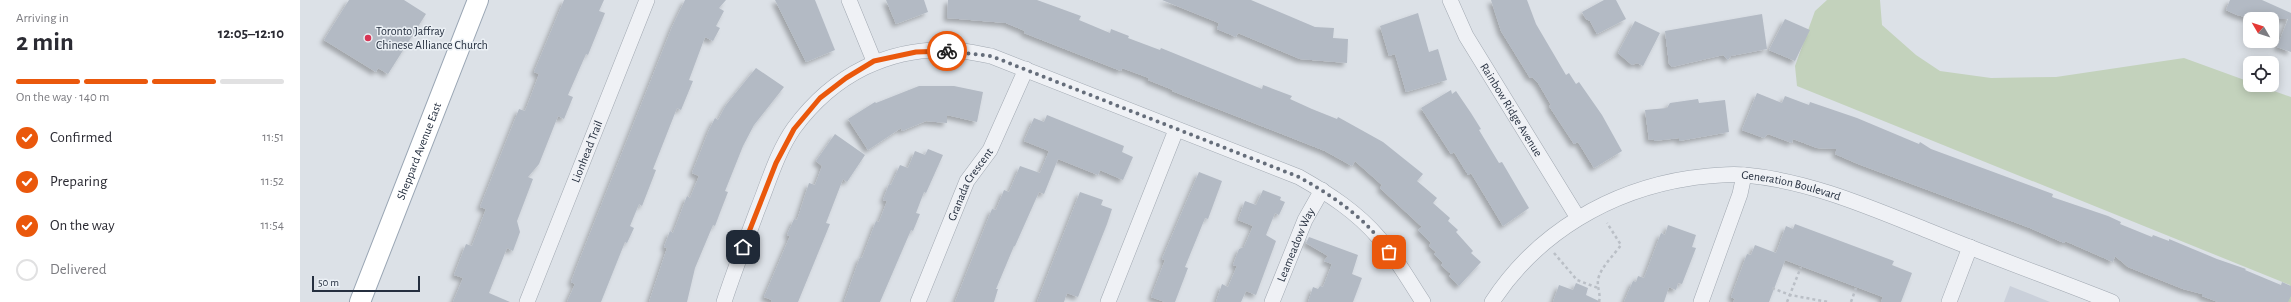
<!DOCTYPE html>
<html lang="en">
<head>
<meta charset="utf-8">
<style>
	:root { --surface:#fff; --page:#f2f2f3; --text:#2b2b33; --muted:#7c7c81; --line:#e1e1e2; --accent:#ea580c }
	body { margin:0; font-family:"Alegreya Sans",sans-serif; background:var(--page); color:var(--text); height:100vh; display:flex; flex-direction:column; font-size:15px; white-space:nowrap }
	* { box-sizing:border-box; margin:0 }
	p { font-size:13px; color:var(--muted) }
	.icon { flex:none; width:22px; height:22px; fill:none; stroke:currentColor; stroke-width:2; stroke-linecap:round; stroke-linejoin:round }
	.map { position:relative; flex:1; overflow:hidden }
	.side { display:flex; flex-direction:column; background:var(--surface); width:300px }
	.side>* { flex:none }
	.needle { width:26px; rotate:309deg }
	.tools { position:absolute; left:1943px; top:12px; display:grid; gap:8px }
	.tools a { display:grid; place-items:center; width:36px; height:36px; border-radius:8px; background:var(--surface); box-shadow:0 2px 10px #0003; font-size:20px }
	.scale { position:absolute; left:12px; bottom:10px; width:108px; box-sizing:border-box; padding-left:4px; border:2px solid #252f3f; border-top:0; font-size:11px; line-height:14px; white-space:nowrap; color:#252f3f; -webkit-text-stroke:3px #ebf0f5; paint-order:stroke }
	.pin { position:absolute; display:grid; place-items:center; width:34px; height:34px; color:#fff; margin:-17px; border-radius:8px; box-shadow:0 2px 6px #0006 }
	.courier { position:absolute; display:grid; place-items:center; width:40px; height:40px; margin:-20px; border:3px solid #ea580c; border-radius:50%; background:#fff; color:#222; box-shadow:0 1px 5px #0007 }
	.head em { font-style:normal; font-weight:700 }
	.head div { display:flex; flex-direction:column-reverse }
	.head { display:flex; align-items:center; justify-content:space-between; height:68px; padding:0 16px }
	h1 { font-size:26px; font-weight:700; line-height:30px }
	.bar { display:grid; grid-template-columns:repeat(4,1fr); gap:6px 4px; align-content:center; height:48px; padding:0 16px }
	.bar i { height:5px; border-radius:3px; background:var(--line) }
	.bar .selected { background:var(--accent) }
	.bar p { grid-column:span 4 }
	ol { padding:0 16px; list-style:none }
	li { display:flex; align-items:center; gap:12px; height:44px }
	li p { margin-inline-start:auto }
	li .icon { padding:4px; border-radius:50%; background:var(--accent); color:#fff; stroke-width:4 }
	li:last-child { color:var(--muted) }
	li i { width:22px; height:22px; border:2px solid var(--line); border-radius:50% }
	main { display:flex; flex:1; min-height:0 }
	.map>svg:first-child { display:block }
	.built { fill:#cad0da }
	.green { fill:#c3d2bc }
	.building { fill:#b3bac4; filter:url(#shadow) }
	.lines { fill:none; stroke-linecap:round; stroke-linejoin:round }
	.minor-casing { stroke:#a1a8b1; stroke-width:16 }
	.major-casing { stroke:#9aa6b4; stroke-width:22 }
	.path { stroke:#babfc6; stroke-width:2.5; stroke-dasharray:3 3; stroke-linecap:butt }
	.minor { stroke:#eff1f5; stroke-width:15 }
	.major { stroke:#fff; stroke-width:20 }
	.done { stroke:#656d7a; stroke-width:4; stroke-dasharray:0 7.2 }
	.route { stroke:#ea580c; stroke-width:5 }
	.poi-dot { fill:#d83555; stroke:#ebf0f5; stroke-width:1.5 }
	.labels { text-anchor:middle; stroke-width:3; stroke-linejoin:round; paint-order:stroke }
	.poi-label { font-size:12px; fill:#252f3f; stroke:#ebf0f5; text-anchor:start }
	.street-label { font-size:12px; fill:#252f3f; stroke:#ebf0f5 }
</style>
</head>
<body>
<main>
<section class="side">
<div class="head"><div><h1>2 min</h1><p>Arriving in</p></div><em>12:05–12:10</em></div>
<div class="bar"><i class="selected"></i><i class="selected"></i><i class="selected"></i><i></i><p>On the way · 140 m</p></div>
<ol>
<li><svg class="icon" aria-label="check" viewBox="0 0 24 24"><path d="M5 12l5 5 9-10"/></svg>Confirmed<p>11:51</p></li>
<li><svg class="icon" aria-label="check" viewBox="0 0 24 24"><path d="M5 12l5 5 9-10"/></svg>Preparing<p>11:52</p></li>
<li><svg class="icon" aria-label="check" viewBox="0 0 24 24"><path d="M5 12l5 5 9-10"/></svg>On the way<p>11:54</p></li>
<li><i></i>Delivered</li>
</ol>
</section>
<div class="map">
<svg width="1991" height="302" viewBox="0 0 1991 302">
	<defs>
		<filter id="shadow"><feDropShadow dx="-3.5" dy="3.5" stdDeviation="2" flood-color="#0004"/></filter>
	</defs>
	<rect width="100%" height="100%" fill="#dce1e7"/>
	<polygon class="built" points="1710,286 1750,302 1704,302"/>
	<polygon class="green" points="1527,0 1580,0 1582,25 1616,55 1640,71 1691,78 1756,77 1884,58 1950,82 1950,85 1957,85 1991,97 1991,302 1986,302 1990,285 1497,86 1495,66 1515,11"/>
	<g class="building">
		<polygon points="49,0 104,0 126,14 88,74 78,68 76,72 24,40"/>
		<polygon points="264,0 304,0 299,11 305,13 288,55 286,54 268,95 273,97 264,119 258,116 239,164 228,177 233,179 217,221 220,232 213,251 207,248 189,293 210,302 153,302 163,278 154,275 166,244 172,246 186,209 180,207 219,109 225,111 232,93 239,74 234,72"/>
		<polygon points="385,0 426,0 419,8 424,11 416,26 420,28 413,41 405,37 389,80 393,81 381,110 377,108 353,169 356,170 342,206 339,204 330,226 334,228 327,243 325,242 301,302 267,302 275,284 271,282 277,266 372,27"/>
		<polygon points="475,0 515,0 535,50 506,62"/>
		<polygon points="586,0 624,0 628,12 596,24"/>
		<polygon points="648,0 737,0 781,16 779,20 810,33 811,29 829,36 828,38 860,50 861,48 962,89 963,85 992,96 990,99 1012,109 1037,119 1038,117 1083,142 1123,174 1117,181 1137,198 1133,203 1150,218 1148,221 1158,230 1156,232 1173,251 1171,253 1181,262 1159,286 1149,276 1151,274 1141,265 1143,263 1134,254 1136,252 1129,246 1131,243 1118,230 1122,227 1080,188 1082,185 1055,161 1052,166 1025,151 872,91 873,90 848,80 849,78 822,68 821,71 724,33 725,31 706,23 647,18"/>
		<polygon points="862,0 951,0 1015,27 1034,28 1033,38 1048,39 1047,63 1000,59 938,33 936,37 917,29 919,23"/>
		<polygon points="1191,0 1227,0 1236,24 1266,75 1269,73 1276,84 1279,82 1302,115 1322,151 1294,168 1278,142 1274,144 1249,106 1251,105 1238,83 1232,77 1230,78 1201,31"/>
		<polygon points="1304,0 1316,0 1326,19 1297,34 1290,21 1286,19 1282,12"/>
		<polygon points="1930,0 1962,0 1991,13 1991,52 1977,47 1988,19 1953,19 1937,15 1926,10"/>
		<polygon points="1118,13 1129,52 1138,49 1147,80 1106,92 1095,54 1089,56 1080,26"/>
		<polygon points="1462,14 1467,49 1431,56 1428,60 1423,55 1372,67 1369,64 1365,31"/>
		<polygon points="1485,19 1510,30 1495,61 1469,50"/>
		<polygon points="1335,21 1360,33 1343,66 1337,63 1332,65 1318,53"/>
		<polygon points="456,68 484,87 454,125 443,146 425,191 428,192 421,210 415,226 413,225 395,268 387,302 349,302 367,248 364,247 370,231 373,233 387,196 390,198 399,176 392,173 409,130 415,118 418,120 426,105"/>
		<polygon points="619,86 654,86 683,92 677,122 647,115 647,123 626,121 602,131 601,128 568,150 548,119 575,102 576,103"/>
		<polygon points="1151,90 1152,94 1156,91 1171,113 1181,129 1179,130 1199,163 1202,162 1229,208 1203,226 1171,173 1168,175 1154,152 1151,154 1121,108"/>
		<polygon points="1457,93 1482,103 1485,96 1509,105 1510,102 1557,118 1619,144 1620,142 1631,149 1753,194 1752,197 1808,216 1821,222 1820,224 1852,237 1853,235 1869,241 1869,239 1917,259 1946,269 1945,270 1981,285 1982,282 1991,286 1991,296 1988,302 1918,302 1902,296 1902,294 1883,289 1828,267 1815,256 1813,262 1765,241 1764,243 1730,228 1558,164 1535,154 1537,149 1517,148 1493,139 1492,143 1468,134 1464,138 1442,130"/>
		<polygon points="1398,99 1399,103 1425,100 1429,132 1379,141 1379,138 1354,141 1354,139 1349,140 1345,110 1367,108 1370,103"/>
		<polygon points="747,115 824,146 822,152 833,157 823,180 800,170 798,175 758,159 744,194 739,192 715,246 714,246 696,289 698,289 694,302 655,302 692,209 696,210 704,190 709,192 720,166 740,173 749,151 724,141 734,118 744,122"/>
		<polygon points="535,134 565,155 547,182 543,179 526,223 530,224 498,302 471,302 472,300 464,297 490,236 487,235 494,219 497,220 509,183 515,185 522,166 516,161"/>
		<polygon points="628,149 643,155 626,193 624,192 616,213 620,214 613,231 611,230 580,302 544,302 560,257 562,258 576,221 579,222 587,201 583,200 589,184 591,185 600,165 608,168 615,151 625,155"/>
		<polygon points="899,172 922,181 908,219 905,218 885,267 888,268 875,302 865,302 851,297 865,260 862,259"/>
		<polygon points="963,190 981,197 980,200 985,202 979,215 975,213 966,235 976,241 956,295 946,291 941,302 916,302 922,284 928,287 937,266 933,265 939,249 944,247 953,226 938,220 945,201 956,205"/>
		<polygon points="780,192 803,200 801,205 812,209 807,224 778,297 767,293 764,302 737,302"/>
		<polygon points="1495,224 1594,261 1592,265 1612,273 1601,302 1581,302 1583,297 1485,260 1469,302 1433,302 1435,299 1431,297 1447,254 1451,255 1455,245 1476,253 1486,226 1493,229"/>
		<polygon points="1368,225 1396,235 1392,247 1396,248 1382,284 1378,283 1376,290 1369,287 1364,302 1324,302 1333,281 1336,282 1338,276 1344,278 1361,233 1365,235"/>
		<polygon points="1009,237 1058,255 1052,274 1062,278 1053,302 1008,302 1013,287 1018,289 1020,286 1023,287 1032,264 1024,261 1028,256 1006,243"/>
		<polygon points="1276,283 1288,288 1286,295 1301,302 1253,302 1259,285 1273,290"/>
	</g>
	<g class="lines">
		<defs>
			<g id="minor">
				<polyline points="549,0 574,61"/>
				<path id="s1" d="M1150,0L1166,36L1278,218"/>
				<path id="s2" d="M227,302L347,0"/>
				<path d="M424,302C434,271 446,241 457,211C468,184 477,152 494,128C533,75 589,46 655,50C667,51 680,54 691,56L999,177C1029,194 1057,212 1079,238C1096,257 1109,281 1123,302"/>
				<path id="s3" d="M618,302L667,181L690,150L726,69"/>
				<polyline points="808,302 876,130"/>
				<path id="s4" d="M972,302L1005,220L1022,190"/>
				<path id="s5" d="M1192,302C1237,233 1310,190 1391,178C1408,176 1427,173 1445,175C1510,181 1569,207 1629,231C1690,256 1751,278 1812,302"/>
				<polyline points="1401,302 1440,194 1444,175"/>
				<polyline points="1649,302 1670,247"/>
			</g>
			<g id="major">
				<path id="s6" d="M60,302L178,0"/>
			</g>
		</defs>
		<use href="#minor" class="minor-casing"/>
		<use href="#major" class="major-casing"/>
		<g class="path">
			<polyline points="1254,253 1277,280 1298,288"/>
			<polyline points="1472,288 1490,295 1528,302"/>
			<path d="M1299,302C1301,294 1297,288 1298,280C1300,268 1314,255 1321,245L1307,223"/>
			<polyline points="1487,302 1501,267"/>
			<polyline points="1551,302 1556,288"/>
		</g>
		<use href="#minor" class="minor"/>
		<use href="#major" class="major"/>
	</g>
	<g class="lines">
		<path class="done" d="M647,51L691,56L999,177C1033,196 1066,218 1089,252"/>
		<polyline class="route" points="443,247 476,163 494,129 520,98 546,78 574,61 616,52 647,51"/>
	</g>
	<circle class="poi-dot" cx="68" cy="38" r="4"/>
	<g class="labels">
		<g class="poi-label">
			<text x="76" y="35">Toronto Jaffray<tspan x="76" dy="14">Chinese Alliance Church</tspan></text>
		</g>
		<g class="street-label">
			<text dy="4" stroke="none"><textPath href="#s1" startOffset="126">Rainbow Ridge Avenue</textPath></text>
			<text dy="4" stroke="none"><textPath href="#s6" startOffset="162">Sheppard Avenue East</textPath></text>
			<text dy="4" stroke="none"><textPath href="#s2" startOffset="162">Lionhead Trail</textPath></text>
			<text dy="4" stroke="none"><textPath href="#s3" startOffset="129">Granada Crescent</textPath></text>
			<text dy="4" stroke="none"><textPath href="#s5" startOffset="343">Generation Boulevard</textPath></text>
			<text dy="4" stroke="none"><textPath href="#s4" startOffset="62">Leameadow Way</textPath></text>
		</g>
	</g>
</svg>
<div class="tools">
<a><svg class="needle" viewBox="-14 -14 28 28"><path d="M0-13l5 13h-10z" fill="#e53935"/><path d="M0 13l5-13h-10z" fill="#7c7c81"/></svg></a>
<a><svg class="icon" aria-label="locate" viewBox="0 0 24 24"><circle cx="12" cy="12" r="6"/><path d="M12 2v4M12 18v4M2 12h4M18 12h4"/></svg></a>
</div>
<div class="scale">50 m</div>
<div class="pin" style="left:1089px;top:252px;background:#ea580c"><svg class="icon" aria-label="bag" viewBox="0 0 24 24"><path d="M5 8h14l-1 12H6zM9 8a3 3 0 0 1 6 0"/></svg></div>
<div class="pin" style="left:443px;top:247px;background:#1f2937"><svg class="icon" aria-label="home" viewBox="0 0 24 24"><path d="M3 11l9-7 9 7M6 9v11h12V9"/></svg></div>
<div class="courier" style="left:647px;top:51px"><svg class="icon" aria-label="bike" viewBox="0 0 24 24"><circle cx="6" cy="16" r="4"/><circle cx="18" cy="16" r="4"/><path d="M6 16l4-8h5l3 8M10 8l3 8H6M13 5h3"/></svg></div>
</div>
</main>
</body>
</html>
